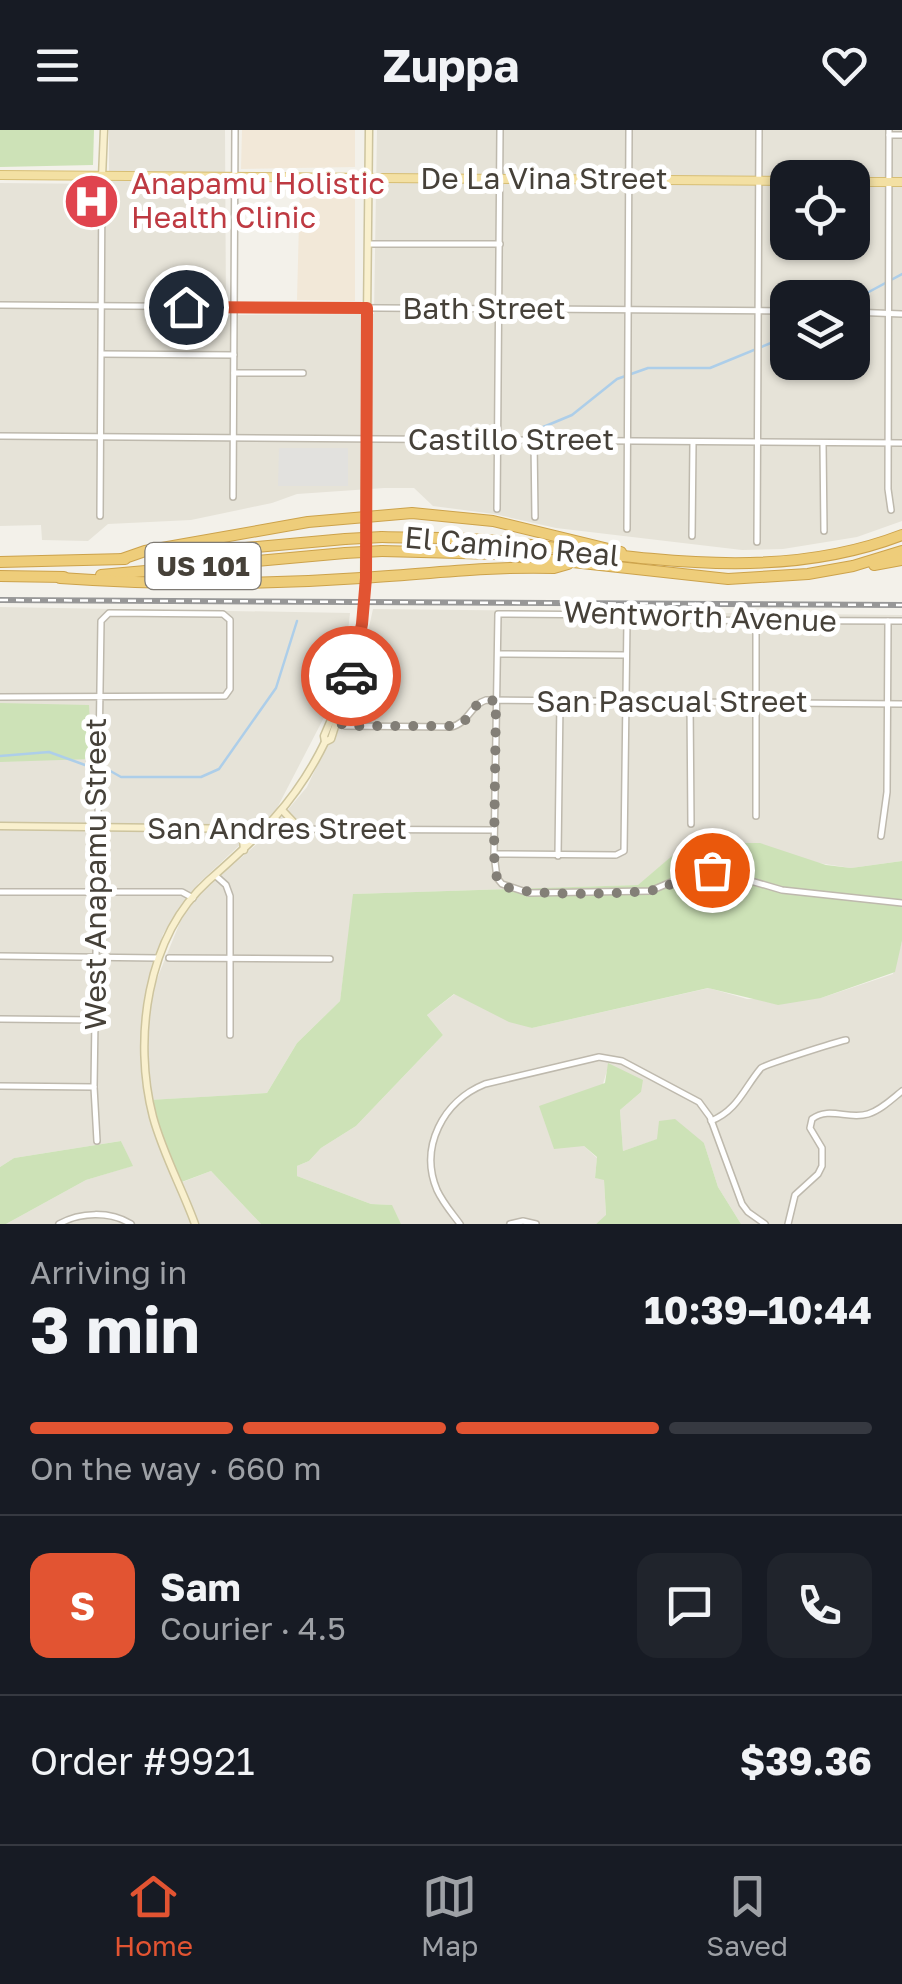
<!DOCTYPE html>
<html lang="en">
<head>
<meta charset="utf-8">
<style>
	:root { --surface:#171b24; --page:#20242c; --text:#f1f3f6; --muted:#9ea1a6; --line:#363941; --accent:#e25432 }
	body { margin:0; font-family:"Golos Text",sans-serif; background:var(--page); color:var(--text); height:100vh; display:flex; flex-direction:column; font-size:38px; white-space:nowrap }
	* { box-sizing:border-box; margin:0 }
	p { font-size:32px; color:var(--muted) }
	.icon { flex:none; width:55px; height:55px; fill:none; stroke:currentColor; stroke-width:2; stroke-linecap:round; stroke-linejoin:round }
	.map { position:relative; height:1094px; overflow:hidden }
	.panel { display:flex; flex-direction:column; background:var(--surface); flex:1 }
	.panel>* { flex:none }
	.buttons { position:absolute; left:770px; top:30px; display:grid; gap:20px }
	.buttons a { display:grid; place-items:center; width:100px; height:100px; border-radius:20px; background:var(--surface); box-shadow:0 2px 8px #0004; font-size:50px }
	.pin { position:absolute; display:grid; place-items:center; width:85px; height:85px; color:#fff; margin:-42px; border:5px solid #fff; border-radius:50%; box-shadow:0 2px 10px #0007 }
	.courier { position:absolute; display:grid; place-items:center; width:100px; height:100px; margin:-50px; border:8px solid #e25432; border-radius:50%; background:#fff; color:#222; box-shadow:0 2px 12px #0007 }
	.headline em { font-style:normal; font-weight:700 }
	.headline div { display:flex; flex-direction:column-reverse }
	.headline { display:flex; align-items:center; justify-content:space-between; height:170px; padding:0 30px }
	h1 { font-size:65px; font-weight:700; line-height:75px }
	.bar { display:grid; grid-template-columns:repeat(4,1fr); gap:15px 10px; align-content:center; height:120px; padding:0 30px }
	.bar i { height:12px; border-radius:8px; background:var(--line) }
	.bar .current { background:var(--accent) }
	.bar p { grid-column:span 4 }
	.line { display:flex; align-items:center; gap:25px; padding:0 30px; border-top:2px solid var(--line) }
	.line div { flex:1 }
	.round { display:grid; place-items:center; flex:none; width:105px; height:105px; border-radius:20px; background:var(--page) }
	header { display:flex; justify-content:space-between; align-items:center; height:130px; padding:0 30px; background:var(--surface); font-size:45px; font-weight:700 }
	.tab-bar { display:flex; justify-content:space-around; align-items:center; height:140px; border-top:2px solid var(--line); background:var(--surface); font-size:28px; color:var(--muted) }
	.tab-bar a { display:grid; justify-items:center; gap:5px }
	.tab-bar .current { color:var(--accent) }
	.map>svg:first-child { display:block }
	.residential { fill:#e6e3d8; fill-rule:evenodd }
	.commercial { fill:#f2e8d8 }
	.green { fill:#cde2b7 }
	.parking { fill:#e2e1de }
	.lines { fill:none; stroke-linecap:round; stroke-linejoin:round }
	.stream { stroke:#adcee9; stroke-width:2.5 }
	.street-casing { stroke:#beb9ad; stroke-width:8 }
	.secondary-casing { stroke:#cdc49e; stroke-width:9 }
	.primary-casing { stroke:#d7be74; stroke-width:10 }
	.highway-casing { stroke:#cca24b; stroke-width:12 }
	.street { stroke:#fff; stroke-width:5 }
	.secondary { stroke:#f9f0ce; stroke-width:6 }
	.primary { stroke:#f3e0a3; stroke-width:8 }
	.highway { stroke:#eecd7a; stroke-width:10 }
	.rail-casing { stroke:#979797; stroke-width:6 }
	.rail { stroke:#fff; stroke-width:2.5; stroke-dasharray:8; stroke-linecap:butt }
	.highway-bridge-casing { stroke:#cca24b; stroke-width:12; stroke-linecap:butt }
	.highway-bridge { stroke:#eecd7a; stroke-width:10 }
	.done { stroke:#837f77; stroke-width:10; stroke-dasharray:0 18 }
	.route { stroke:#e25432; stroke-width:12 }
	.labels { text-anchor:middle; stroke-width:10; stroke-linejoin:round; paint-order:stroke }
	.shield { fill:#fff; stroke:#7e7a74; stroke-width:2.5 }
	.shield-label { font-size:28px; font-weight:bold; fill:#464139 }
	.street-label { font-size:30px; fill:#464139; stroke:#fff }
	.health-label { font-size:30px; fill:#be3a42; stroke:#fff; text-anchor:start }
</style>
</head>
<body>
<header><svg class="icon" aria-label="menu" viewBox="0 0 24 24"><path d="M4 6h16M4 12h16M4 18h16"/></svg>Zuppa<svg class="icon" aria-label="heart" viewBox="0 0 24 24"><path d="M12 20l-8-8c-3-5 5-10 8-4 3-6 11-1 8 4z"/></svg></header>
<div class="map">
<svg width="902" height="1094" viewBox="0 0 902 1094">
	<rect width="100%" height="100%" fill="#f3f1ea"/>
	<g class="residential">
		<path d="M109,0H225L226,185L374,184L377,0H902V391L857,407L783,419L742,420L556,398L494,384L433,376L414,358H384L297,364L272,373L191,390L108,394L88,411L42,410L41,395L0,396V53L109,54ZM788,48H852V112H788ZM788,168H852V232H788Z"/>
		<polygon points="0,477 350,483 345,529 332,572 275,682 199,753 163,804 145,866 140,919 148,961 148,871 187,775 265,707 307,657 357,551 373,479 902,485 902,731 851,738 687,713 639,755 354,764 340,871 297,913 267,963 150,970 180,1053 211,1041 261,1094 6,1094 86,1050 132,1036 121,1011 14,1028 0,1037"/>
		<polygon points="902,811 902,1094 741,1094 718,1057 704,1013 658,1009 623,1021 620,980 641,962 609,934 584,1016 597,1028 595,1048 604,1049 606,1086 596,1094 401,1094 391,1075 371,1074 297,1046 297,1036 309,1031 321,1018 356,996 443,905 427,885 456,863 532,898 709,858 747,869 821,868 893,844"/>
	</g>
	<g class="commercial">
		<polygon points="242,0 355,0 355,37 241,39"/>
		<polygon points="300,53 355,56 355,171 297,170"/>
	</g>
	<g class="green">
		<polygon points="0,0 94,0 93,35 0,37"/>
		<polygon points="0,573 89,575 92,629 0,632"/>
		<polygon points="687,713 760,713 826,735 851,738 902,731 902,811 895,842 821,868 778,875 708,858 532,898 509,892 454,864 427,885 443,905 356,996 321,1018 309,1031 297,1036 297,1046 371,1074 392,1075 401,1094 261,1094 211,1041 179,1053 149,970 267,963 297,913 340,871 353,764 638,755"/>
		<polygon points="608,933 643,950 641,962 620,980 623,1021 657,1009 659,991 675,989 704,1013 718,1057 741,1094 596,1094 606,1085 604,1050 595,1048 597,1027 584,1016 554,1019 539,976 605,953"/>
		<polygon points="121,1011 133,1036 86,1050 6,1094 0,1094 0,1037 14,1028"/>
	</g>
	<polygon class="parking" points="279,318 348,318 348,356 278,356"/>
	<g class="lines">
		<g class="stream">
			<polyline points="852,171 902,144"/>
			<polyline points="536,300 572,285 617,249 648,238 710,238 788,206"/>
			<polyline points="0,626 49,622 85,635 105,638 121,647 201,647 219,639 276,558 297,491"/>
		</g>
		<defs>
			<g id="street">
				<polyline points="889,0 888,359 891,380"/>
				<polyline points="889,5 902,5"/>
				<polyline points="368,114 500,114"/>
				<polyline points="0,175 788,181"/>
				<polyline points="852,182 902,184"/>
				<polyline points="102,224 234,225"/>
				<polyline points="234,243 303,243"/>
				<polyline points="0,306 902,313"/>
				<polyline points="534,311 535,387"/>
				<polyline points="823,313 824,401"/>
				<polyline points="233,367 235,0"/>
				<polyline points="497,379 500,0"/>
				<polyline points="100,386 102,47"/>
				<polyline points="627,399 629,0"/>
				<polyline points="692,406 693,313"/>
				<polyline points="757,412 759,0"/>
				<polyline points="756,491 756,686"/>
				<polyline points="902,491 627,490 622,485 498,484 494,724 497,748 502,754 529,763 650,761 695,742 713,740 782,760 902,773"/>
				<polyline points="498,524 625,525"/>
				<polyline points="0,567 225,566 230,559 230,490 223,484 109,483 101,491 94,957 97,1011"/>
				<polyline points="690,572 691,694"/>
				<path d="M336,591L345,596L451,597C469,593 470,575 486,570L902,574"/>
				<polyline points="267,699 494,700"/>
				<polyline points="881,706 887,662 888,491"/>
				<polyline points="495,724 616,725 624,721 627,490"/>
				<polyline points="558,726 560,571"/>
				<polyline points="216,746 226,755 230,766 230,905"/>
				<polyline points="0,762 182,762 193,768"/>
				<polyline points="0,826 158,828"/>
				<polyline points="169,828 330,829"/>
				<polyline points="0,889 96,890"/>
				<polyline points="0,956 94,957"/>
				<path d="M711,991C738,980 744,958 761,938C764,935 836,912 846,910"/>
				<path d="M59,1094C80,1082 110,1081 131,1094"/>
				<path d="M460,1094C452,1083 443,1073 437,1060C419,1017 443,971 485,954L599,927L622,931L699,972L710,987L742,1074L748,1082L765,1094"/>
				<polyline points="510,1094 523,1091 536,1094"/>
				<path d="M788,1094L795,1065L818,1044L822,1036V1018L810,998L812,989C829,976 848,990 868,984C881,980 892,969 902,961"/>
			</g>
			<g id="secondary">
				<polyline points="102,47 104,0"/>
				<polyline points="325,612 324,606 330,592 336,591"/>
				<polyline points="283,681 300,699"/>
				<polyline points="0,696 266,699"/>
				<polyline points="231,698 243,709 244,720"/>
				<path d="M195,1094C182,1058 163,1024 153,987C133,910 146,807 208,751C259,706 295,674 325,612L331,609L355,533L364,473L369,0"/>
			</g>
			<g id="primary">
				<polyline points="0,45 788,51"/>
				<polyline points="852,52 902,52"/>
			</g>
			<g id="highway">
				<path d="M382,407C420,408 458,407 496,411C632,425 770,456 902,405"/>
				<polyline points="382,421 498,424 728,449 808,444 853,436 902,421"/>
				<polyline points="157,426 345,409"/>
				<polyline points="122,429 145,421 308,392 412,383 493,391 621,422"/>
				<polyline points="0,432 125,429"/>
				<polyline points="874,435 902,430"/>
				<polyline points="101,445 345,423"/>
				<polyline points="0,446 64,447"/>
				<path d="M60,448C160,455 261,455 361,448C427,444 488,436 554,438L568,434"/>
			</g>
		</defs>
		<use href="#street" class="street-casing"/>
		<use href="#secondary" class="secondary-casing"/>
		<use href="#primary" class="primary-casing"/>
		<use href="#highway" class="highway-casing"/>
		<use href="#street" class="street"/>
		<use href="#secondary" class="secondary"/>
		<use href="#primary" class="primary"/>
		<use href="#highway" class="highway"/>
		<defs>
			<polyline id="rail" points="0,470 902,475"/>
		</defs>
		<use href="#rail" class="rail-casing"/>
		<use href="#rail" class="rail"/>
		<defs>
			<g id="highway-bridge">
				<polyline points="345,409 382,407"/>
				<polyline points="345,423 382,421"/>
			</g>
		</defs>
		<use href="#highway-bridge" class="highway-bridge-casing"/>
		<use href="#highway-bridge" class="highway-bridge"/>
	</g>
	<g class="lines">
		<path class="done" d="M351,546L336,591L345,596H457L468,588L478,573L496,570L494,724C495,733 494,747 501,754C517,768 631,764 655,760C676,755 690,740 712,740"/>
		<polyline class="route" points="186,177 367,178 366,448 362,494 351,546"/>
	</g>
	<defs>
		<symbol id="hospital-disc" viewBox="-11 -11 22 22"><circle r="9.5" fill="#e0444e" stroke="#fff"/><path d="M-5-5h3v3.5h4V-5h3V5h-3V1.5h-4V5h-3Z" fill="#fff"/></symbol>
	</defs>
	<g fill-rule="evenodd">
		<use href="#hospital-disc" x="60" y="40" width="63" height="63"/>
	</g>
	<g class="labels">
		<rect class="shield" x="145.5" y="413" width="115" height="46" rx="8"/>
		<g class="shield-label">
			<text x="203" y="446">US 101</text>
		</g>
		<g class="street-label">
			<text x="544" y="59">De La Vina Street</text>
			<text x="484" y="189">Bath Street</text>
			<text x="511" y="320">Castillo Street</text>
			<text transform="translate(512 417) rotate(5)" y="10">El Camino Real</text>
			<text transform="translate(700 487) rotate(2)" y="10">Wentworth Avenue</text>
			<text x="672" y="582">San Pascual Street</text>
			<text x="277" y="709">San Andres Street</text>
			<text transform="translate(96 744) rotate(-90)" y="10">West Anapamu Street</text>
		</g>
		<g class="health-label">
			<text x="131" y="64">Anapamu Holistic<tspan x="131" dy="34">Health Clinic</tspan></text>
		</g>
	</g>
</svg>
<div class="buttons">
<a><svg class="icon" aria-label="locate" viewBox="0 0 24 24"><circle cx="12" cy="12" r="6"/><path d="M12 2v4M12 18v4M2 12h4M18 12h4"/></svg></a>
<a><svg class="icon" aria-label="layers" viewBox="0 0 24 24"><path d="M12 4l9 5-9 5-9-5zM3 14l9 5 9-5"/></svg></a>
</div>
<div class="pin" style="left:712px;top:740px;background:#ea580c"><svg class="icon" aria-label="bag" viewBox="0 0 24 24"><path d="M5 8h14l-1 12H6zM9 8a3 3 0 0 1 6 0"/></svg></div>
<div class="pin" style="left:186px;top:177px;background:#1f2937"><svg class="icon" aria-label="home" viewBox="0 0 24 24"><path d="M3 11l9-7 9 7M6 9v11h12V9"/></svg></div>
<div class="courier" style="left:351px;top:546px"><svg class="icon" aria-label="car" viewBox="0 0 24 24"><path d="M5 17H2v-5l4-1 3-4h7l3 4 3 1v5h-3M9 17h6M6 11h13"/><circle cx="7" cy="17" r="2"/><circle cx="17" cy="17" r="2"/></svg></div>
</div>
<section class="panel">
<div class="headline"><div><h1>3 min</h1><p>Arriving in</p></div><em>10:39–10:44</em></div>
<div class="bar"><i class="current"></i><i class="current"></i><i class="current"></i><i></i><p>On the way · 660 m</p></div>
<div class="line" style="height:180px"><b class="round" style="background:var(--accent);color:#fff">S</b><div><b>Sam</b><p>Courier · 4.5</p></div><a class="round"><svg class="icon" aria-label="chat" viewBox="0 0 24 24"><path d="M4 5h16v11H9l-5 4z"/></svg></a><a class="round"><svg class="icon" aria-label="phone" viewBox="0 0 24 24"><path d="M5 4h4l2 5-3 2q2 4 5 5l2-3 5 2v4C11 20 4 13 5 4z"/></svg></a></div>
<div class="line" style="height:130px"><div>Order #9921</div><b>$39.36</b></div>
</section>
<nav class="tab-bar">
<a class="current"><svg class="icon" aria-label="home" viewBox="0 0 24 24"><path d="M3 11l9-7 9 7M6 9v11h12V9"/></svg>Home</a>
<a><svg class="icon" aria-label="map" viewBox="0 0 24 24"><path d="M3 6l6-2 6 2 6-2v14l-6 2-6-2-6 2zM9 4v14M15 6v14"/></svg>Map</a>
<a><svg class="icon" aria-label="saved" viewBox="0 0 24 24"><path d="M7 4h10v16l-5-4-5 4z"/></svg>Saved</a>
</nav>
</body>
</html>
